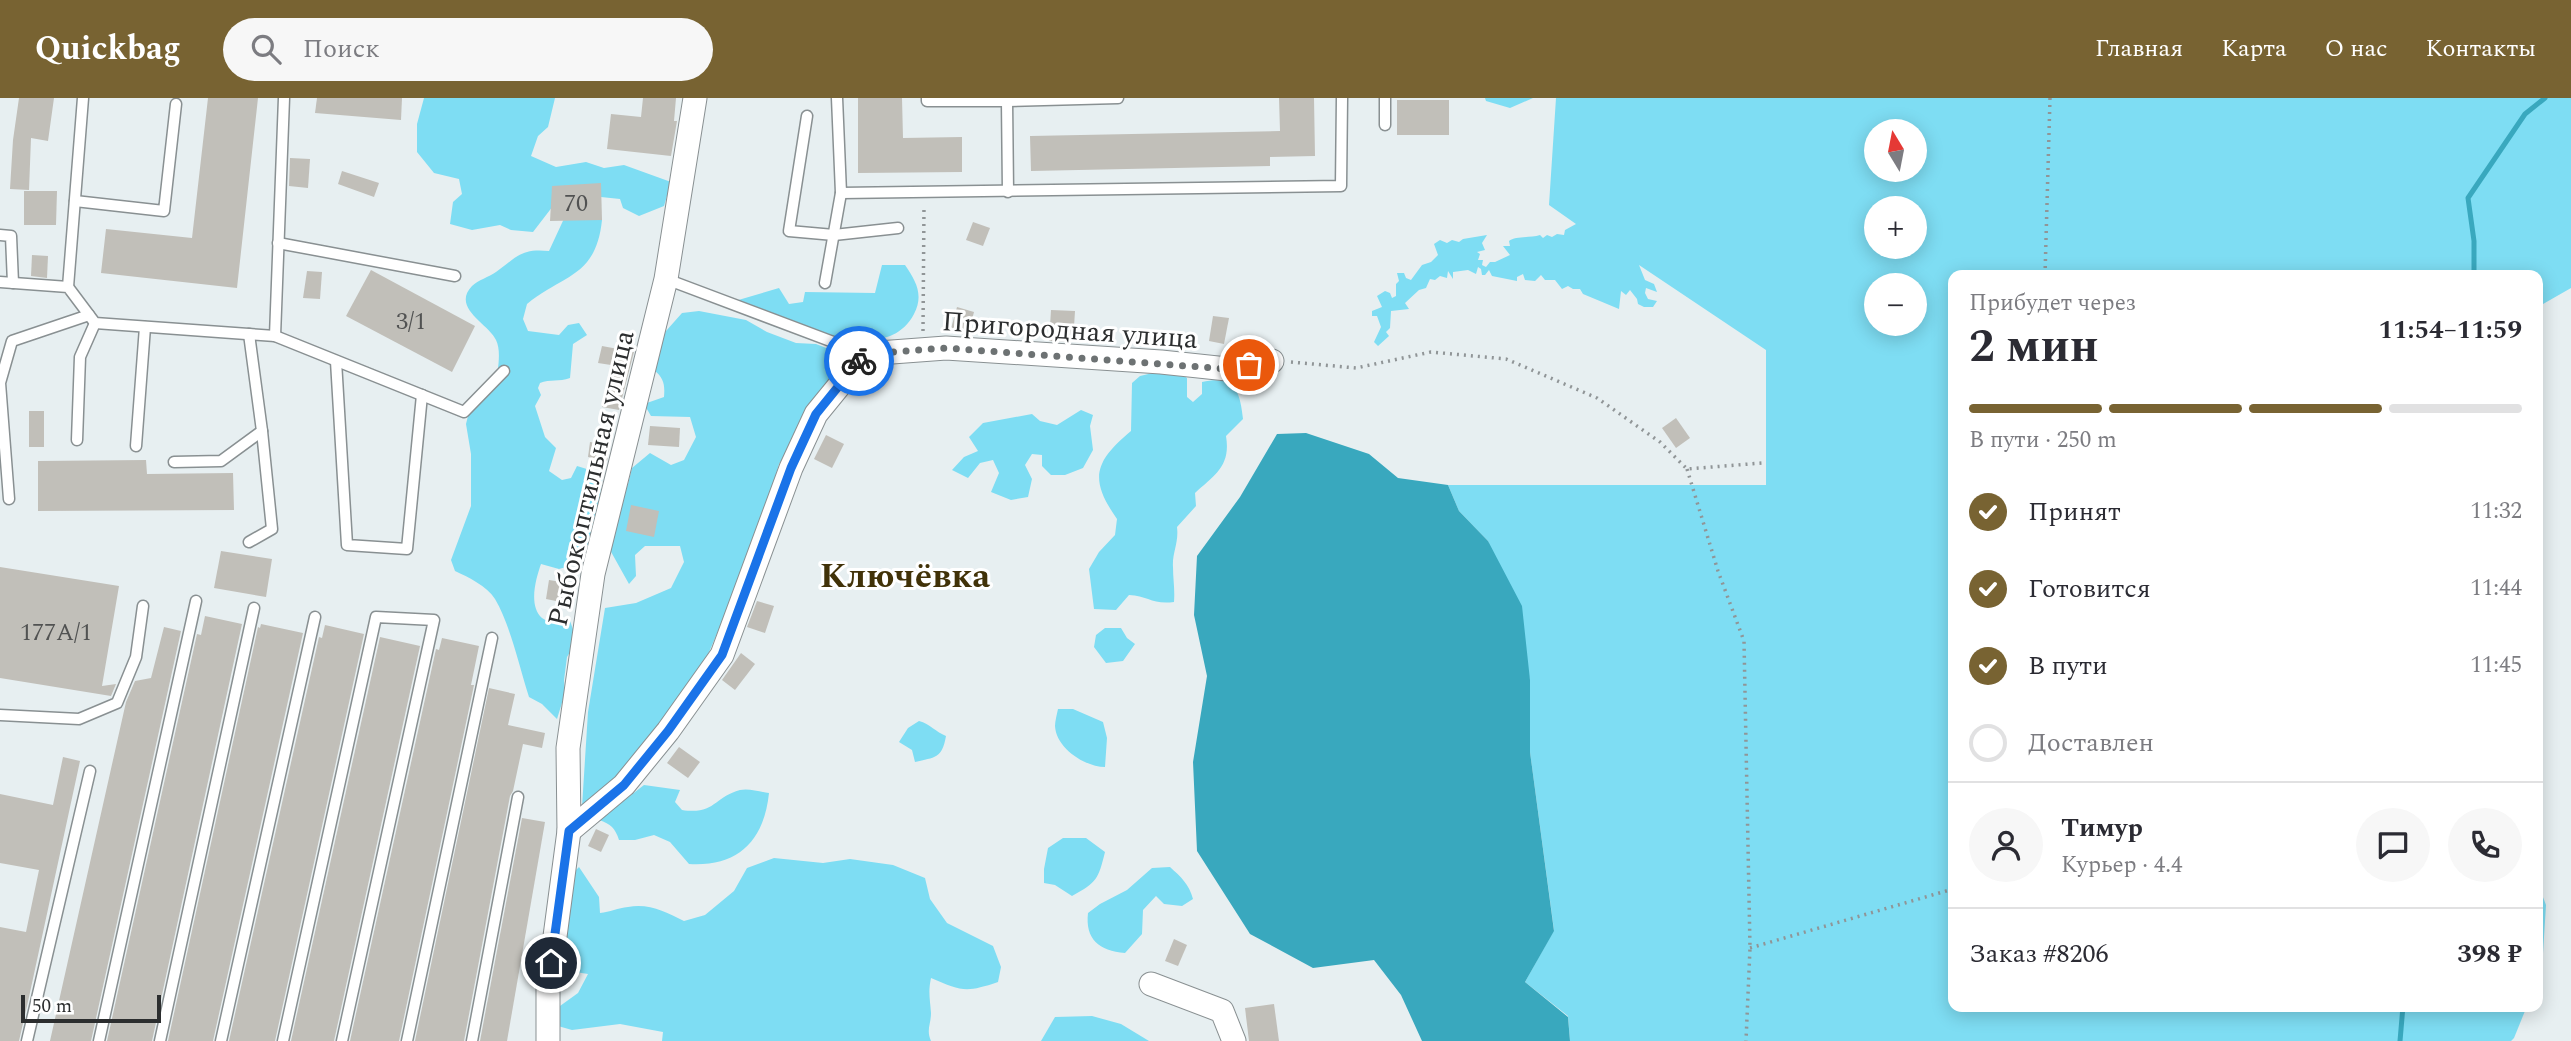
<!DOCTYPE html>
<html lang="ru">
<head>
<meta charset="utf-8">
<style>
	:root { --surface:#fff; --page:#f7f7f7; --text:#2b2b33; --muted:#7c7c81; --line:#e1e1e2; --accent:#786332 }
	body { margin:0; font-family:Spectral,serif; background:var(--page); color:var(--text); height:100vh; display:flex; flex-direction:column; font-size:26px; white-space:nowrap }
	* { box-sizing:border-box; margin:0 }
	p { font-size:23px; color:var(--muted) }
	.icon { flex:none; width:38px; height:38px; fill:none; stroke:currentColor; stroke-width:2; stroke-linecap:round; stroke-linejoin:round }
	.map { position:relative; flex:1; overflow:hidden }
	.details { position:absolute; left:1948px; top:172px; width:595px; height:742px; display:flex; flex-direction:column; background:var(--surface); border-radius:14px; box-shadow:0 4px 18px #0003 }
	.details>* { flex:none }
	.needle { width:46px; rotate:350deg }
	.buttons { position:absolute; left:1864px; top:21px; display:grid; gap:14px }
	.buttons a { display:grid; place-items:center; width:63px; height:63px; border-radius:50%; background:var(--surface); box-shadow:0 4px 18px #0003; font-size:35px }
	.scale { position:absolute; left:21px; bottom:18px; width:140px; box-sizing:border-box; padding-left:7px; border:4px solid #2c2e2f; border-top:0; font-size:19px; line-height:24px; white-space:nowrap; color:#2c2e2f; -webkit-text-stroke:5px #fff; paint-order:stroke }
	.pin { position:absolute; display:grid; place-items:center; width:60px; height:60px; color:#fff; margin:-30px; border:4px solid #fff; border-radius:50%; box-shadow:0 2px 7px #0007 }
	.courier { position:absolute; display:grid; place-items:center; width:70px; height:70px; margin:-35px; border:5px solid #1a73e8; border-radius:50%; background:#fff; color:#222; box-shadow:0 2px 9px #0007 }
	.summary em { font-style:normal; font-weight:700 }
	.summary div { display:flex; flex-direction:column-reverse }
	.summary { display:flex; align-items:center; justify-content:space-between; height:119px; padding:0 21px }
	h1 { font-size:46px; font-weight:700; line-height:52px }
	.bar { display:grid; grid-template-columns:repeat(4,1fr); gap:10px 7px; align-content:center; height:84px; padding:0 21px }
	.bar i { height:9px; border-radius:5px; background:var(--line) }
	.bar .active { background:var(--accent) }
	.bar p { grid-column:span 4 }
	.line { display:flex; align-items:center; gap:18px; padding:0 21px; border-top:2px solid var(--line) }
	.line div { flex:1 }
	.round { display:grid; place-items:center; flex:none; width:74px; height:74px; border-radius:37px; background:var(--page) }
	ol { padding:0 21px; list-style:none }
	li { display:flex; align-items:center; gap:21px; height:77px }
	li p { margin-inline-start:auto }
	li .icon { padding:7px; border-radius:50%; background:var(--accent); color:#fff; stroke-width:4 }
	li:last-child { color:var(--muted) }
	li i { width:38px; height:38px; border:4px solid var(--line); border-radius:50% }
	header { display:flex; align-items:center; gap:42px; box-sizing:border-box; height:98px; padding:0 35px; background:var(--accent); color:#fff }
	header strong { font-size:33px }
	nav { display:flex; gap:38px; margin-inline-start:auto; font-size:24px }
	.search { width:490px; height:63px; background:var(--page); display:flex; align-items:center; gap:18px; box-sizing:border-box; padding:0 24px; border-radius:38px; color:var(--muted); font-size:26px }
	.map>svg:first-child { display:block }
	.green { fill:#7eddf3; fill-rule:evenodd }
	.water { fill:#39a8be }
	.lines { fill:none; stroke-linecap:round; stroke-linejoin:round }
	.stream { stroke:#39a8be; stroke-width:5 }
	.building { fill:#c1bfb9 }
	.service-casing { stroke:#899092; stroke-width:13 }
	.minor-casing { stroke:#899092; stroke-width:25 }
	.path { stroke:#909597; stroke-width:3.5; stroke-dasharray:2 5; stroke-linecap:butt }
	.service { stroke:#fff; stroke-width:10 }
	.minor { stroke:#fff; stroke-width:23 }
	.done { stroke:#6d7273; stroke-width:7; stroke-dasharray:0 12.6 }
	.route { stroke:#1a73e8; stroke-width:9 }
	.labels { text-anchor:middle; stroke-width:6; stroke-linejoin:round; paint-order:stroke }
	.number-label { font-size:24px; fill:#515252 }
	.street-label { font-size:28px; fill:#2c2e2f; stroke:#fff }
	.district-label { font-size:35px; font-weight:bold; fill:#413208; stroke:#fff }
</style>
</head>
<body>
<header>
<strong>Quickbag</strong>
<div class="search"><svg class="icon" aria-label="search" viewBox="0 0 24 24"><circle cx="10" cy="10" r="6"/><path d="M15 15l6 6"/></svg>Поиск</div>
<nav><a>Главная</a><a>Карта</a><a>О нас</a><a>Контакты</a></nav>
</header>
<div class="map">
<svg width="2571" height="943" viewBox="0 0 2571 943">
	<rect width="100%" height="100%" fill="#e7eff1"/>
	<g class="green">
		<polygon points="424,0 555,0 548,29 538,38 531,58 556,69 586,64 604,70 624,67 671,84 664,108 639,118 623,110 620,101 563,95 533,134 511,132 500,127 472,132 450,126 453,104 462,96 459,81 434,75 417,54 417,26"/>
		<polygon points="1485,0 1533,0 1510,10 1486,3"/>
		<path d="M1556,0H2571V190L2538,209V177H1953V908H2527L2514,940L2511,943H1570L1568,918L1525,884L1554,832L1530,654V582L1488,443L1459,413L1448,387H1766V252L1639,167L1645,182L1654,186L1657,194L1646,190L1645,195L1648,201L1657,203L1653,209H1644L1638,206L1637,201L1630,192L1626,197L1621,193L1619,211L1583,196L1580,191H1573L1568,188L1562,191L1555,182H1545L1541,177L1535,183L1525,182L1523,176L1517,179V183L1492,178L1489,172L1485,177H1482L1481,171L1478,169L1476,176L1468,172L1453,174V181L1448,173L1447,180L1440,178L1435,182L1430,181L1426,190L1419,192L1405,205L1409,211L1391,213L1390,230L1386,234L1389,238L1378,248L1374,244L1381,229L1377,218H1372V213L1382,209L1377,198L1385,193L1390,195L1392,200L1396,198V186L1399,183L1397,175H1404L1406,180L1411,182L1422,167L1431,164L1438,157L1434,146L1440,142L1447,145L1452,142L1459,144L1463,141L1487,137L1482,145L1485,152L1477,154L1480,156L1478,162H1483L1482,167L1486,169L1490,164H1495L1510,157L1503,148H1510L1509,143C1515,138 1531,140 1540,137L1543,140L1547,137L1552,139L1557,136L1564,137L1565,132L1576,126L1549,107ZM1876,33H1914V72H1876ZM1876,110H1914V149H1876ZM1876,187H1914V226H1876Z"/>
		<path d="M592,109L602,122C596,180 563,176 527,206L523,221L528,233L559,237L568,227L579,225L587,237L573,246L570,280C559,284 550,281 540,285L538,290L541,297L535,308L545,339L556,350L549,373L562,382L571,380L577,368L603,376L596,426L589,447L577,466L559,471L541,466C536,480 528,508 542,520C549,526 561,523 570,523L574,534L572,551L567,559L564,582L565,595L557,621L542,606L529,599C520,571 510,526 495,501C487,488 468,479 455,473L451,462L471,408V356L466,326L472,302L496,287C497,274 502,254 496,242C489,226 451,210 472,188C478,182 489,179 496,174C517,159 521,150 549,153L568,112Z"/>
		<path d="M882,167H905C916,183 924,197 914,216C894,254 846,242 812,234C804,232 794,234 786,232C768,229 749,212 735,203L779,190L789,206L803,204L805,194L875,195Z"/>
		<path d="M699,213L746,222L767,234L796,245L816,246L834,253L846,268L779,366L755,446L701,573L623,672L582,709L588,614L605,510L636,505L671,490L684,464L680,448H645L635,457L636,478L629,486L610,452L616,409L628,386L632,370L650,355L671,367L684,362L696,339L690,319L651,318L644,306L664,299C665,287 664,280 654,272L657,249L666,233L682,215Z"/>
		<path d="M1161,273L1179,275L1187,280V299L1193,304L1202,296V284C1235,277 1240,293 1243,321L1226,338C1231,368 1215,377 1195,395L1196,408L1177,429C1179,445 1172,455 1173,469C1173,481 1175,491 1174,504C1153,507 1148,498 1129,497L1116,512L1094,511L1089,471L1099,454L1115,437L1117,421C1089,381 1094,364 1131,333L1132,285L1140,278Z"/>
		<polygon points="1081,312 1093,317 1090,328 1093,352 1083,370 1065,377 1051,377 1042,368 1042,357 1032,356 1025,367 1032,381 1028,399 1011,402 991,394 999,375 993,362 980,365 968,380 952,372 964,359 978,353 969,339 983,325 1032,316 1040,323 1057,327"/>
		<polygon points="1105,530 1121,530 1127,540 1135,546 1123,563 1106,565 1094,549 1096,537"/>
		<path d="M1058,611H1073L1103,624L1107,640L1105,669C1085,669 1056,650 1055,628C1055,623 1057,616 1058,611Z"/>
		<path d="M919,623C930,626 936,634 946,638C942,661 935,659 915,664L912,652L899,644L908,630Z"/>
		<path d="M644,687L680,692L675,704L682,712C715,717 714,699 740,692C749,690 760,694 769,695C764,743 738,769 689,766L670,744L654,737L635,742H619C615,730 611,726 599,722Z"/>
		<path d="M1063,740H1086L1105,754C1098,782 1097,784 1072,798L1055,787L1044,785V771L1048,750Z"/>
		<path d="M774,760L823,765L850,761L893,767L925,780L930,801L947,825L993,848L1001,869L998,884C966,895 961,893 931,880C928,894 930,901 931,915C931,926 926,932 931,943H662L663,934L620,926L572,932L558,928L560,908L578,895L588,876L569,873L559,860L573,775L579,769L599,799L600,815C610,814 618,810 628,809C649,805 666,814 684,823L705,817L734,793L747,770Z"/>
		<path d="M1170,769C1181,779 1189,786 1193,801L1182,808L1164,806L1156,798L1143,812L1142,836L1125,855C1099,853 1085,841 1088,815L1100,806L1127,792L1152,770Z"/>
		<polygon points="2538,786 2546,807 2542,871 2538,882"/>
		<polygon points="1092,918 1121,926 1149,943 1041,943 1055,919"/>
	</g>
	<polygon class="water" points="1306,335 1369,356 1398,380 1448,387 1459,413 1488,443 1522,508 1530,582 1530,654 1554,833 1525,884 1568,919 1570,943 1422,943 1401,897 1374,862 1313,870 1250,836 1197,753 1193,664 1207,578 1194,517 1197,458 1240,399 1277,336"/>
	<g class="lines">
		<g class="stream">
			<polyline points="2474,177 2474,143 2468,100 2525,16 2545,0"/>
			<polyline points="2400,943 2403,908"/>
		</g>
	</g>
	<g class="building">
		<polygon points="19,0 54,0 48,43 31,40 29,92 10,91 13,42"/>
		<polygon points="208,0 258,0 237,190 101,175 106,131 192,140"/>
		<polygon points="317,0 402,0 401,22 315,15"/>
		<polygon points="643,0 676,0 674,23 677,23 671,58 607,51 611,16 641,19"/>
		<polygon points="858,0 902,0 903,40 962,39 962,74 858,75"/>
		<polygon points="1279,0 1314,0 1315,58 1270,59 1270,68 1031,73 1030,38 1280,33"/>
		<rect x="1397" y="2" width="52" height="35"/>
		<polygon points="290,60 310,61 308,90 289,88"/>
		<polygon points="342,73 379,85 374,99 338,86"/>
		<polygon points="601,85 602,122 550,123 552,88"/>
		<polygon points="24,93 57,93 56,127 24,127"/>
		<polygon points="973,124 990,130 983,148 966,142"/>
		<polygon points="32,157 48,158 47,180 31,178"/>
		<polygon points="371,172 475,228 452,274 346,218"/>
		<polygon points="307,173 322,174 320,201 303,200"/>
		<polygon points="957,209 974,214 968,237 950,234"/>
		<polygon points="1051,212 1075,213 1073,244 1049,243"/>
		<polygon points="1213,218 1229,220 1224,246 1209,243"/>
		<polygon points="602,248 634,254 619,312 602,309 611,267 598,265"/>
		<rect x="29" y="313" width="15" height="36"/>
		<polygon points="1676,320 1690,340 1676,350 1662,330"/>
		<polygon points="650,328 680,330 679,349 648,347"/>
		<polygon points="826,337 844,346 832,370 814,361"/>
		<polygon points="590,344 610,347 607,363 588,359"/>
		<polygon points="146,362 147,376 233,375 234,412 38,413 38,363"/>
		<polygon points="631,407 659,413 654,439 626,433"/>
		<polygon points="221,453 272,461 266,499 214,490"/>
		<polygon points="0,469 119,488 102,588 116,586 111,598 0,580"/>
		<polygon points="549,482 574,486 571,506 546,501"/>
		<polygon points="757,503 774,508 765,535 747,529"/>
		<polygon points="205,518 242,526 152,943 107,943 197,536 201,537"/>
		<polygon points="261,526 303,535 213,943 168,943 258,529 260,530"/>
		<polygon points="325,527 364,536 275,943 229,943 319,539 322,540"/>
		<polygon points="164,529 181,533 91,943 50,943 126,604 135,583 151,580"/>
		<polygon points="380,539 420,548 334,943 291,943"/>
		<polygon points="442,540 479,548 471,587 474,587 399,943 350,943 436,551 439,552"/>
		<polygon points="741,555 755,566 735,592 722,582"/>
		<polygon points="489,590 515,596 508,627 545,635 542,650 523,646 513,693 510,698 464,943 415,943"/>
		<polygon points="679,649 700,664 688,680 667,665"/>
		<polygon points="63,659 80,663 29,899 19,943 0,943 0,829 26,834 39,772 0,765 0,696 53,707"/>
		<polygon points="522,720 545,724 507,943 480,943"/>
		<polygon points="596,731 609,737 601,754 588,748"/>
		<polygon points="1174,841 1187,847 1178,868 1165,863"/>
		<polygon points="1274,906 1279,943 1249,943 1245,910"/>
	</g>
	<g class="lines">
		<defs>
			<g id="service">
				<polyline points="837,0 841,95 1341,88 1342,0"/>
				<polyline points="927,0 927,3 1007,3 1008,94"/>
				<polyline points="1007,3 1118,0"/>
				<polyline points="807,18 789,133 834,137 898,130"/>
				<polyline points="1385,27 1385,0"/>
				<polyline points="75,103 164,113 176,6"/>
				<polyline points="0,137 11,138 13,185"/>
				<polyline points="278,145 455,178"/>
				<polyline points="666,181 865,256"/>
				<polyline points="0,184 68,189 95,225 275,238 464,314 504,273"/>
				<polyline points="825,185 841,95"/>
				<polyline points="68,189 83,0"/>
				<polyline points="275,238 284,0"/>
				<polyline points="336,263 347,447 407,451 422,297"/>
				<polyline points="77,342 80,259 95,225"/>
				<polyline points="136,348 145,229"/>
				<polyline points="174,364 221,363 262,333 249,236"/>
				<polyline points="9,401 0,285 12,243 89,217"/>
				<polyline points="249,444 272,431 262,333"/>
				<polyline points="0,617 79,621 117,605 136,559 143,508"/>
				<polyline points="27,943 90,673"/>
				<polyline points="99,943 196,503"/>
				<polyline points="160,943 254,510"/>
				<polyline points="221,943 315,519"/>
				<polyline points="283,943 376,519 434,522 342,943"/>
				<polyline points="407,943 492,540"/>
				<polyline points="472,943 518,699"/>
			</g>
			<g id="minor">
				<polyline points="569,733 624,687 668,633 722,557 791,370 816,316 865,256 946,250 1161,264 1227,271 1272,263"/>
				<polyline points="1151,886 1222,913 1234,943"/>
				<polyline points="548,943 548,891 569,733 568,650 593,476 666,181 695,0"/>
			</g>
		</defs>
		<use href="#service" class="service-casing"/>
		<use href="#minor" class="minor-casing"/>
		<g class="path">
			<polyline points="2045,177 2050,0"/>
			<polyline points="923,233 924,107"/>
			<polyline points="1291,264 1356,270 1431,254 1506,261 1597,300 1660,344 1687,371 1762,365"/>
			<polyline points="1687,371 1718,473 1744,543 1750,850 1746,943"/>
			<polyline points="1750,850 1953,791"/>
		</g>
		<use href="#service" class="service"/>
		<use href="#minor" class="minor"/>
	</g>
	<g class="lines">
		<polyline class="done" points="859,263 865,256 946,250 1227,271 1249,267"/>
		<polyline class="route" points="551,865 569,733 624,687 668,633 722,557 791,370 816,316 859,263"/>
	</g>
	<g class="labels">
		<g class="number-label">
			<text x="576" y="113">70</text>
			<text x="411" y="231">3/1</text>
			<text x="56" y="542">177А/1</text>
		</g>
		<g class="street-label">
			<text transform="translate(1070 231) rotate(4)" y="10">Пригородная улица</text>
			<text transform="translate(590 380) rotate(-77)" y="10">Рыбокоптильная улица</text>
		</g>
		<g class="district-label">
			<text x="905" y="489">Ключёвка</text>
		</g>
	</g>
</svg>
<div class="buttons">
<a><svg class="needle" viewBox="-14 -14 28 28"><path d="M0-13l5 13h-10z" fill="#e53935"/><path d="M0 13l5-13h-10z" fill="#7c7c81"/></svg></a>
<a>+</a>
<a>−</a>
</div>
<div class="scale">50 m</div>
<div class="pin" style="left:1249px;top:267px;background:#ea580c"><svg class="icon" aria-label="bag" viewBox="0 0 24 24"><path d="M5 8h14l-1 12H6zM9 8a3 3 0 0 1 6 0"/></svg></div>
<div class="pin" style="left:551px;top:865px;background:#1f2937"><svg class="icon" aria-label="home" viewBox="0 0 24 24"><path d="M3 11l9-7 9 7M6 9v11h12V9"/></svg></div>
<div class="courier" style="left:859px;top:263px"><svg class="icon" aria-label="bike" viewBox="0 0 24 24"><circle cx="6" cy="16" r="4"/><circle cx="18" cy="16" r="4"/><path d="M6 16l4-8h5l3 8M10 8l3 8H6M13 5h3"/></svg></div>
<section class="details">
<div class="summary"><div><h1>2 мин</h1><p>Прибудет через</p></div><em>11:54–11:59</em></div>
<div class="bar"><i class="active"></i><i class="active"></i><i class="active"></i><i></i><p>В пути · 250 m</p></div>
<ol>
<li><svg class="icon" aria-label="check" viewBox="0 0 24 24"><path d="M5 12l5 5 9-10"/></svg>Принят<p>11:32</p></li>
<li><svg class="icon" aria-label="check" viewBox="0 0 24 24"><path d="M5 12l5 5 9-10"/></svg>Готовится<p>11:44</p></li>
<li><svg class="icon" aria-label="check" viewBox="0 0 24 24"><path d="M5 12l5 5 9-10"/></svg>В пути<p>11:45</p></li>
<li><i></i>Доставлен</li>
</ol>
<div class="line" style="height:126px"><a class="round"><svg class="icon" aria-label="person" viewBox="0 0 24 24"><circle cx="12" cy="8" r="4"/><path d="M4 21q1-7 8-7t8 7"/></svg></a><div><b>Тимур</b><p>Курьер · 4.4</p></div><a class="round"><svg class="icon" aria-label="chat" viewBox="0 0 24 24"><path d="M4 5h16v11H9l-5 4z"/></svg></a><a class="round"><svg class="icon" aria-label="phone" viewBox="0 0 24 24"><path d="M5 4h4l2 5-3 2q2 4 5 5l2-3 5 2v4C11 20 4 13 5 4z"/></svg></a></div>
<div class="line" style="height:91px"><div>Заказ #8206</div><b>398 ₽</b></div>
</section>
</div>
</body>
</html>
